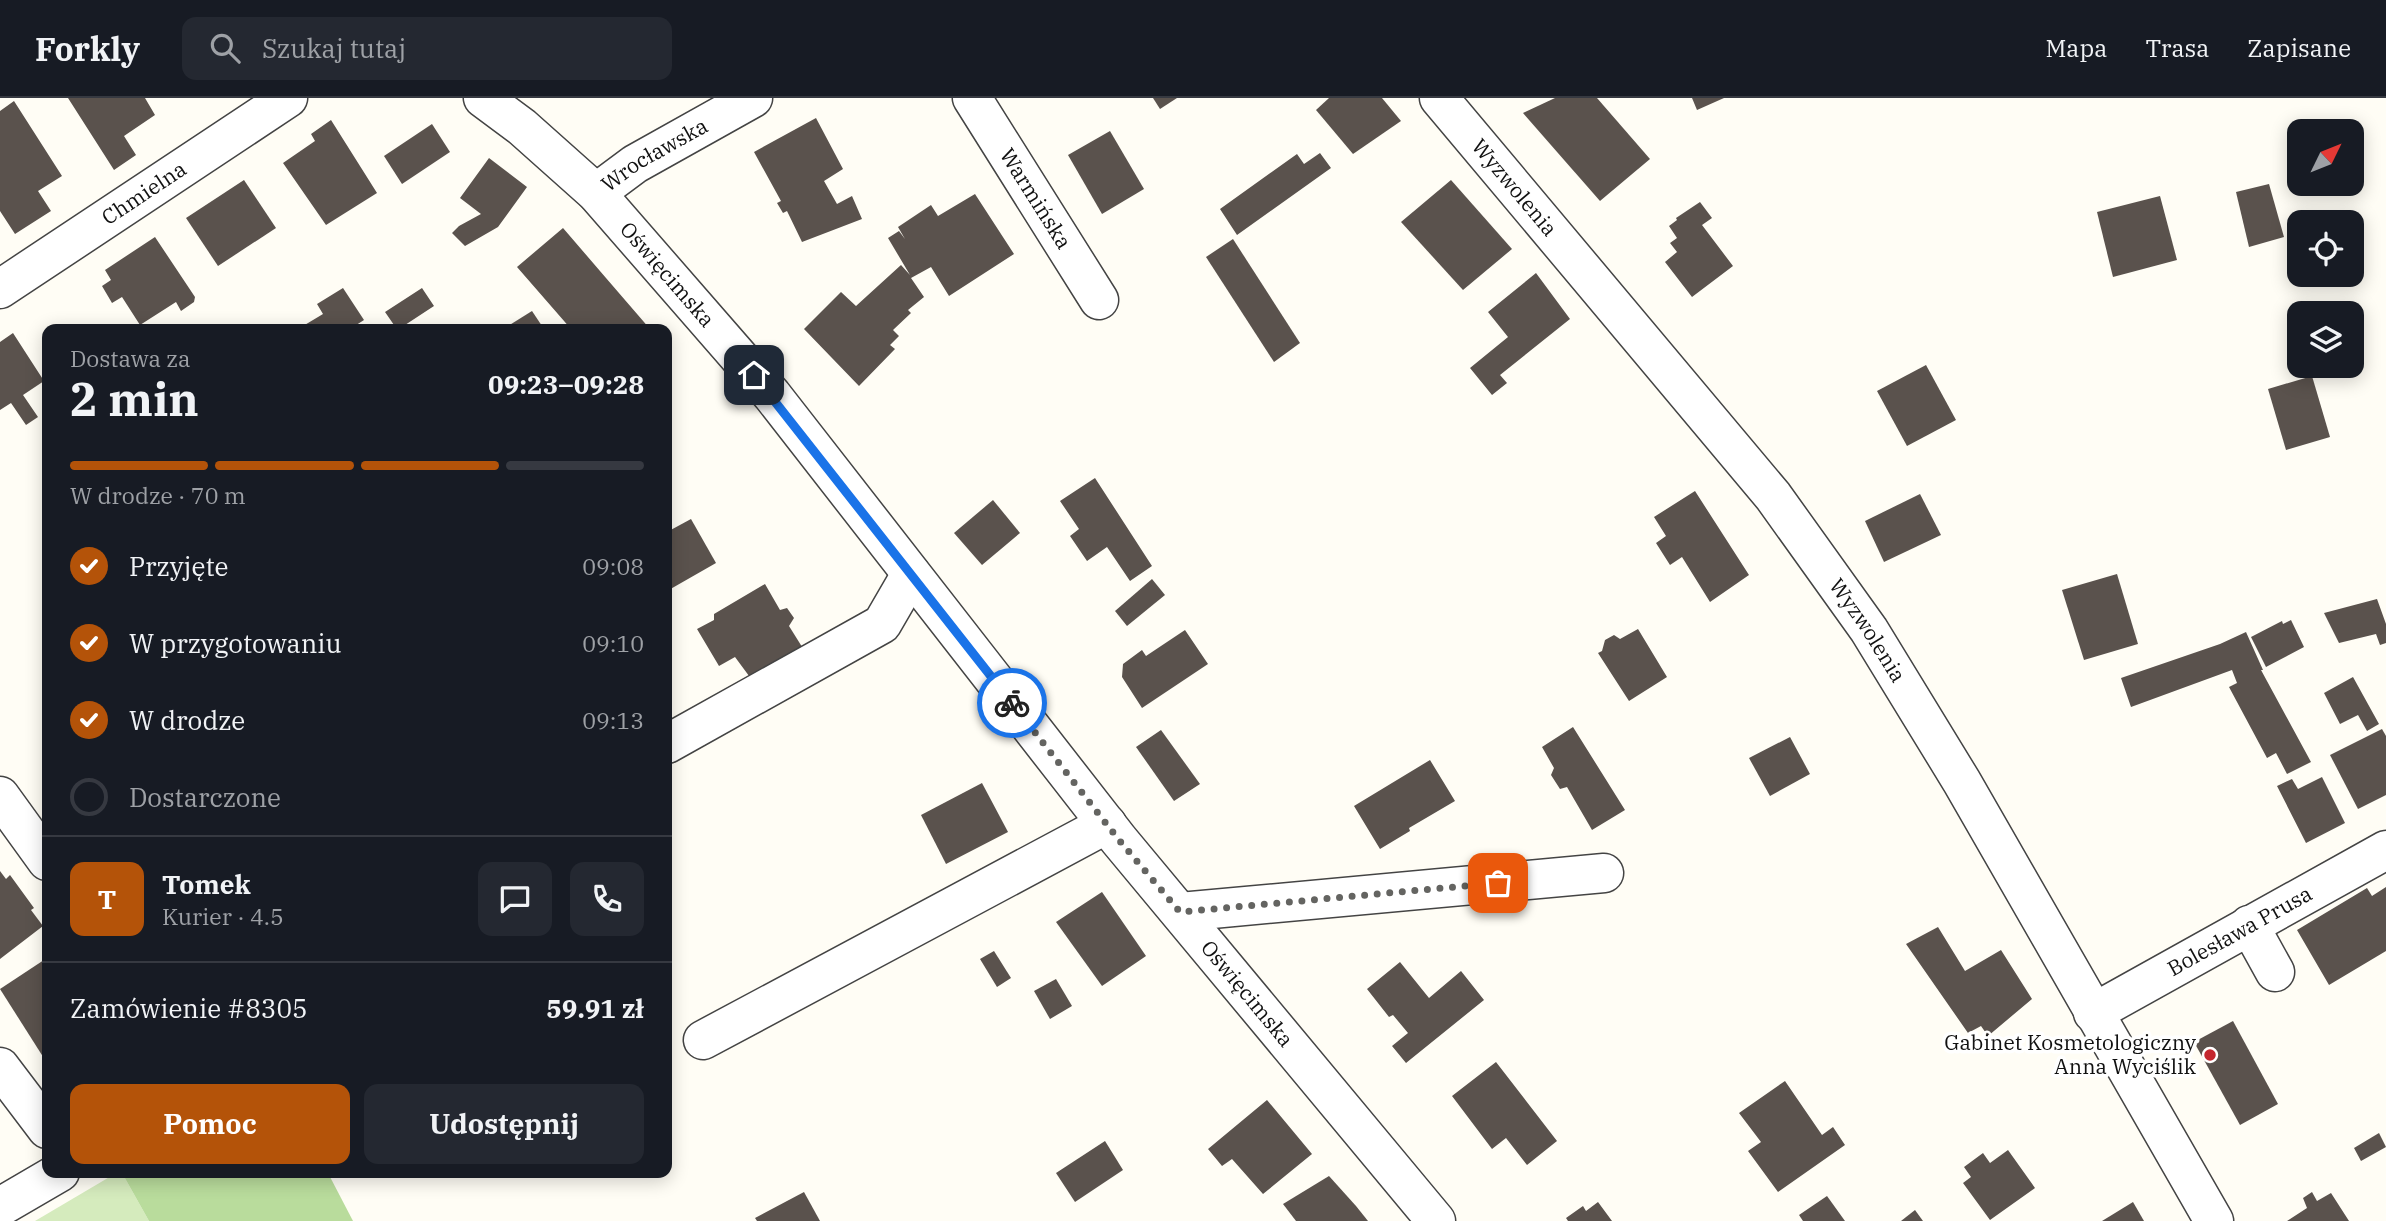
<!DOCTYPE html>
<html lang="pl">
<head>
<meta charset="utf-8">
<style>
	:root { --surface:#171b24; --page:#242831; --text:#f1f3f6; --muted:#9ea1a6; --line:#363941; --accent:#b45309 }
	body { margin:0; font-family:"IBM Plex Serif",serif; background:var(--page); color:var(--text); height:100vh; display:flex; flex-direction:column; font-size:26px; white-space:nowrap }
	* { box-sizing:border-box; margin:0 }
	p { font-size:23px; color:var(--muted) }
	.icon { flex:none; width:38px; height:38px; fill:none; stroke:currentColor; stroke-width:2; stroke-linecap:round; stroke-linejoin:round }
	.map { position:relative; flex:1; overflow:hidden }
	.drawer { position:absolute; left:42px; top:226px; width:630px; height:854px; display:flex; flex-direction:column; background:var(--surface); border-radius:14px; box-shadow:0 4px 18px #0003 }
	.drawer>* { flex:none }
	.needle { width:46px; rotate:47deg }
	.tools { position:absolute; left:2287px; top:21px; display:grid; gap:14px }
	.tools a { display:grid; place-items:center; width:77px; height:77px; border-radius:14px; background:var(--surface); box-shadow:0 4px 18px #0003; font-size:35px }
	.pin { position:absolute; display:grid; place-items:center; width:60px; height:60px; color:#fff; margin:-30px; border-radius:14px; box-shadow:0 4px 10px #0006 }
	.courier { position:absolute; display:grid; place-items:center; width:70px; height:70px; margin:-35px; border:5px solid #1a73e8; border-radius:50%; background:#fff; color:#222; box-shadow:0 2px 9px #0007 }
	.headline em { font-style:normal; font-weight:700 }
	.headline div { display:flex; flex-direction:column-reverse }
	.headline { display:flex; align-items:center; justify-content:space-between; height:119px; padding:0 28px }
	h1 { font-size:46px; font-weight:700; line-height:52px }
	.bar { display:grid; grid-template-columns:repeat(4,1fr); gap:10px 7px; align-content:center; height:84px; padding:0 28px }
	.bar i { height:9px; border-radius:5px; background:var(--line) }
	.bar .selected { background:var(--accent) }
	.bar p { grid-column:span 4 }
	.line { display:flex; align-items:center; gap:18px; padding:0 28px; border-top:2px solid var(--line) }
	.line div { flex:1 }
	.round { display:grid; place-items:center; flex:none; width:74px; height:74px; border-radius:14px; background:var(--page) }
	ol { padding:0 28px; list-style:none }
	li { display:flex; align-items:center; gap:21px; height:77px }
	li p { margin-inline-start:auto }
	li .icon { padding:7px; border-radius:50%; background:var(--accent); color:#fff; stroke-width:4 }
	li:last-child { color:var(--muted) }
	li i { width:38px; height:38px; border:4px solid var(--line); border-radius:50% }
	.cta { display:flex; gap:14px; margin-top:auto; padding:14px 28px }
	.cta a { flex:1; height:80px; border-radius:14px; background:var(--accent); color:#fff; font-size:28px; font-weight:700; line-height:80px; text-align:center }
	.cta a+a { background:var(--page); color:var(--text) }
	header { display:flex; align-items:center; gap:42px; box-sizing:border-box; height:98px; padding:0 35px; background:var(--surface); border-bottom:2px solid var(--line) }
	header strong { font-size:33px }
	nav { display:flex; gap:38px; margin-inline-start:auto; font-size:24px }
	.search { width:490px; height:63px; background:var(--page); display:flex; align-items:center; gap:18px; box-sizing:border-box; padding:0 24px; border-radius:14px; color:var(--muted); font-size:26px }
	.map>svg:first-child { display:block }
	.green { fill:#d5ebbd }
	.forest { fill:#b9dc9c }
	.building { fill:#5a524d }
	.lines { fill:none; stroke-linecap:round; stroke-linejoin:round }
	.minor-casing { stroke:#444; stroke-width:41 }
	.minor { stroke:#fff; stroke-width:38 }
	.done { stroke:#646461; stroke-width:7; stroke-dasharray:0 12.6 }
	.route { stroke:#1a73e8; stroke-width:9 }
	.poi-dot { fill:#c4262e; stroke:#fff; stroke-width:2.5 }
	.labels { text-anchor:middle; stroke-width:7; stroke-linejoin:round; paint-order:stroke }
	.street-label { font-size:21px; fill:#111; stroke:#fff }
	.poi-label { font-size:21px; fill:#111; stroke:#fff; text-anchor:end }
</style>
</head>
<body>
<header>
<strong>Forkly</strong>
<div class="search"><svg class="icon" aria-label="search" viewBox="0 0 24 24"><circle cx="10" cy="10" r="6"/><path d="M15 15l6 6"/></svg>Szukaj tutaj</div>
<nav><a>Mapa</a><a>Trasa</a><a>Zapisane</a></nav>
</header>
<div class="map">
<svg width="2386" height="1123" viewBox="0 0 2386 1123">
	<rect width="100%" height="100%" fill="#fffdf5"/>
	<polygon class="green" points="118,1074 122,1075 149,1123 35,1123"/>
	<polygon class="forest" points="122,1075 328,1075 353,1123 149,1123"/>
	<g class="building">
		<polygon points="68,0 145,0 155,17 124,38 136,57 114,72"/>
		<polygon points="1153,0 1177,0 1160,11"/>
		<polygon points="1329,0 1382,0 1401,23 1353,56 1316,12"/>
		<polygon points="1555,0 1597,0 1650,61 1600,103 1523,15"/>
		<polygon points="1692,0 1724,0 1697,12"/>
		<polygon points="14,3 62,78 38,93 51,113 15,136 0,113 0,13"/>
		<polygon points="816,20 843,71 824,83 837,106 852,98 862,121 802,144 787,113 783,115 777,105 781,103 754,54"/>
		<polygon points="331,22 377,95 326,127 283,65 315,43 311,36"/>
		<polygon points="432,26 450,54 402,86 384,58"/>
		<polygon points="1110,33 1144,91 1102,116 1068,57"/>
		<polygon points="1320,55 1331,70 1237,137 1220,111 1297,56 1304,66"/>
		<polygon points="489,60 527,89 498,129 465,148 452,135 459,128 481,116 460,100"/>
		<polygon points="244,82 276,130 218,168 186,120"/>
		<polygon points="1451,82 1512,151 1463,192 1401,124"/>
		<polygon points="2269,86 2284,139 2249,149 2236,94"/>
		<polygon points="975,96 1014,156 949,198 931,169 911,180 924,199 908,212 911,215 893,232 899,238 890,247 895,251 859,288 804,231 841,194 856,208 901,167 910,177 888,140 899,133 905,141 898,129 931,107 938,118"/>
		<polygon points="2160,98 2177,162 2113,179 2097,114"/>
		<polygon points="1700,104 1712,120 1702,127 1733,168 1692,199 1665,164 1677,154 1670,145 1677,140 1669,128 1677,122 1676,120"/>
		<polygon points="563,130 606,180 650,231 571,231 517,169"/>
		<polygon points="155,139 195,199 194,204 181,213 176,204 140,227 122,199 112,205 102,188 111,182 105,172"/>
		<polygon points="1233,141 1300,245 1274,264 1206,159"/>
		<polygon points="1536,175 1570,221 1500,277 1507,285 1492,297 1470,270 1508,239 1488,214"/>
		<polygon points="343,190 364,222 350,231 298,231 323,216 317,206"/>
		<polygon points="422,190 434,208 405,227 411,226 412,231 377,231 377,229 394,227 385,214"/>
		<polygon points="532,213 544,231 503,231"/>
		<polygon points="13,235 44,283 23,297 38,319 26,327 11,305 0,312 0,244"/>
		<polygon points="1926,267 1956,322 1907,348 1877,293"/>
		<polygon points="2312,278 2330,339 2286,352 2268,291"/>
		<polygon points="1095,380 1152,468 1130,483 1107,449 1087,463 1070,438 1079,431 1060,403"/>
		<polygon points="1695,393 1749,477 1710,504 1682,459 1670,467 1656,445 1666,438 1654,419"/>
		<polygon points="1920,396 1941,437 1884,464 1865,423"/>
		<polygon points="993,402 1020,435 982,467 954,435"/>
		<polygon points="691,421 716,465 667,493 667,434"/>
		<polygon points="2117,476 2138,546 2084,562 2062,492"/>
		<polygon points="1152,481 1165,497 1127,528 1115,513"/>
		<polygon points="765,486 780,512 787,510 794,520 789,528 804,552 752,582 735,559 719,568 697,531 714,522 714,516"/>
		<polygon points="2377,501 2386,526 2386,545 2380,547 2376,536 2339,545 2324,515"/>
		<polygon points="2291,522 2304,549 2266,569 2251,539 2282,523 2283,526"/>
		<polygon points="1638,531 1667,579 1629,603 1598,555 1602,553 1605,542 1614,537 1620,541"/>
		<polygon points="1185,532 1208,566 1142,610 1122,579 1123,566 1142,552 1146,558"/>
		<polygon points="2246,534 2263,572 2261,572 2311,664 2287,676 2276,655 2267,660 2229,589 2237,585 2232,572 2131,609 2121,580 2220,546"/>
		<polygon points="2353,579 2379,626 2367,633 2358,617 2340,626 2324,595"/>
		<polygon points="1573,629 1625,712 1592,732 1567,689 1560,691 1551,677 1554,670 1542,649"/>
		<polygon points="2382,631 2386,638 2386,697 2358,711 2330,657"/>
		<polygon points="1161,632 1200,686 1174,703 1136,649"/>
		<polygon points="1790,639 1810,676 1770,698 1749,660"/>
		<polygon points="1430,662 1455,703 1409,730 1410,733 1380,751 1354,708"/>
		<polygon points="2322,679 2345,725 2306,745 2277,688 2292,681 2298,691"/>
		<polygon points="982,685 1008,734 946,766 921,717"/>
		<polygon points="0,773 6,781 10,777 34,810 31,812 43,828 0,861"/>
		<polygon points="2386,789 2386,853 2329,887 2297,832 2367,790 2372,798"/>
		<polygon points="1102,794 1146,858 1102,888 1056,824"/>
		<polygon points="1938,829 1965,873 2001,852 2032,901 1988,938 1981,928 1968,935 1906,846"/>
		<polygon points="994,853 1011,880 997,889 980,861"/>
		<polygon points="47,860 47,965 0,891"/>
		<polygon points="1400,864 1429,900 1461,873 1484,902 1406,965 1392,948 1408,935 1393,917 1389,919 1367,891"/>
		<polygon points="1056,881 1072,908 1050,921 1034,893"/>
		<polygon points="2233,923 2278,1006 2240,1027 2194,944"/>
		<polygon points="1496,964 1557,1043 1527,1067 1506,1040 1492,1051 1452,998"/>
		<polygon points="1785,983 1822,1037 1833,1029 1845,1047 1778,1094 1748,1053 1761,1044 1739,1015"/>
		<polygon points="1267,1002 1312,1056 1263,1096 1232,1061 1222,1068 1208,1051"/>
		<polygon points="2379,1035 2386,1049 2361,1063 2354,1050"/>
		<polygon points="1105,1043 1123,1072 1075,1104 1056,1075"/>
		<polygon points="2008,1052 2035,1090 1990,1122 1963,1085 1971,1079 1964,1069 1983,1055 1990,1065"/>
		<polygon points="1329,1078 1356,1108 1368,1123 1296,1123 1283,1106"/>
		<polygon points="804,1094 820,1123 757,1123 755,1120"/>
		<polygon points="2312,1094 2317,1103 2331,1095 2349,1123 2287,1123 2307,1110 2303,1100"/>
		<polygon points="1827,1098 1845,1123 1803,1123 1799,1117"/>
		<polygon points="1598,1104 1612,1123 1568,1123 1566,1120 1583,1108 1586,1113"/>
		<polygon points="2133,1104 2144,1123 2102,1123"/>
		<polygon points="1915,1112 1923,1123 1901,1123"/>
	</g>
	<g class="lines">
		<defs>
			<g id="minor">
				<path id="s1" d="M483,0L522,29L596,95L772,297L1119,742L1436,1123"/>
				<path id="s2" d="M972,0L1099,202"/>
				<path id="s3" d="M1439,0L1773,398L1869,532L1962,684L2214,1123"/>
				<path id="s4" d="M596,95L635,66L753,0"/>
				<path id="s5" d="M0,191L288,0"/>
				<polyline points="667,646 882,526 911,476"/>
				<polyline points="0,698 47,763"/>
				<polyline points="1180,814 1604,775"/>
				<polyline points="2249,827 2275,874"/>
				<path id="s6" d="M2093,915L2386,752"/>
				<polyline points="703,942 1107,726"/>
				<polyline points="0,969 47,1031"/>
				<polyline points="0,1109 60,1074"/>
			</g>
		</defs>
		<use href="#minor" class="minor-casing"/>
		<use href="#minor" class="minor"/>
	</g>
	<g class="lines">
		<polyline class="done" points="1012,605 1119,742 1180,814 1498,785"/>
		<polyline class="route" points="754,277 1012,605"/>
	</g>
	<circle class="poi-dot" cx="2210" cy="957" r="7"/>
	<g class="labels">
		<g class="street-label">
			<text dy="7" stroke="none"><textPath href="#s4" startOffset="70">Wrocławska</textPath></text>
			<text dy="7" stroke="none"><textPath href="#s3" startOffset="117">Wyzwolenia</textPath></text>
			<text dy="7" stroke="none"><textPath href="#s5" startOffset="173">Chmielna</textPath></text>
			<text dy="7" stroke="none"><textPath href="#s2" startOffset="119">Warmińska</textPath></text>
			<text dy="7" stroke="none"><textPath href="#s1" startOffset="256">Oświęcimska</textPath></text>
			<text dy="7" stroke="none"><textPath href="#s3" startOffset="684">Wyzwolenia</textPath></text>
			<text dy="7" stroke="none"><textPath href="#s6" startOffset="168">Bolesława Prusa</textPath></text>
			<text dy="7" stroke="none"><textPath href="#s1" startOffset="1180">Oświęcimska</textPath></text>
		</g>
		<g class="poi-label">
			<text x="2196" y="952">Gabinet Kosmetologiczny<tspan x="2196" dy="24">Anna Wyciślik</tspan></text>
		</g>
	</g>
</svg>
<div class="tools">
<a><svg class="needle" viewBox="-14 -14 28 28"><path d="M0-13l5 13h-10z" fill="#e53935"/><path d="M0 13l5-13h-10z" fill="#9ea1a6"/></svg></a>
<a><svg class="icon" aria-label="locate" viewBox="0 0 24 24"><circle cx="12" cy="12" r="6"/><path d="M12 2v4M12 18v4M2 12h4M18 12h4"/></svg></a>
<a><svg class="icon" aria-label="layers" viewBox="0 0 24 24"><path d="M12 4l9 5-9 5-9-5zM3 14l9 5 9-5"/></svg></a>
</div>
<div class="pin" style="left:1498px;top:785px;background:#ea580c"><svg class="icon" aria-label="bag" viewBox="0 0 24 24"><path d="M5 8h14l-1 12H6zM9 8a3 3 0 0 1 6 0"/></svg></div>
<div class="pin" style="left:754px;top:277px;background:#1f2937"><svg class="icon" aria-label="home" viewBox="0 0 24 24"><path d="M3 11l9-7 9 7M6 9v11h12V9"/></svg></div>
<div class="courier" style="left:1012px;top:605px"><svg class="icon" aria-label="bike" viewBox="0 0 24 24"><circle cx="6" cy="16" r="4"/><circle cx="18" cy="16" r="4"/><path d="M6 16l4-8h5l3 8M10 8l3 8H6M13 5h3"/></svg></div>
<section class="drawer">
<div class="headline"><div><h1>2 min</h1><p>Dostawa za</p></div><em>09:23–09:28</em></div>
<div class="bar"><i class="selected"></i><i class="selected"></i><i class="selected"></i><i></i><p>W drodze · 70 m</p></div>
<ol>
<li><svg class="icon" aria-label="check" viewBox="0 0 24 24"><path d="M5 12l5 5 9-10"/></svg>Przyjęte<p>09:08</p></li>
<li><svg class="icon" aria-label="check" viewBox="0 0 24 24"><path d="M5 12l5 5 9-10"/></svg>W przygotowaniu<p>09:10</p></li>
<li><svg class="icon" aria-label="check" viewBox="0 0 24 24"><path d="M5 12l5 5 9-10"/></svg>W drodze<p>09:13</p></li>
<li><i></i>Dostarczone</li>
</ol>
<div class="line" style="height:126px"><b class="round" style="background:var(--accent);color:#fff">T</b><div><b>Tomek</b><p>Kurier · 4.5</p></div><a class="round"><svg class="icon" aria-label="chat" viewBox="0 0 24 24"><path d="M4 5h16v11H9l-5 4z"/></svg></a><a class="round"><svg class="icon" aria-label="phone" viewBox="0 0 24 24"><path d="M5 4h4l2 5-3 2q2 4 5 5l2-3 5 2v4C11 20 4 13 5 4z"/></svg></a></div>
<div class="line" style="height:91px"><div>Zamówienie #8305</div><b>59.91 zł</b></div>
<div class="cta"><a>Pomoc</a><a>Udostępnij</a></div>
</section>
</div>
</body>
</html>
